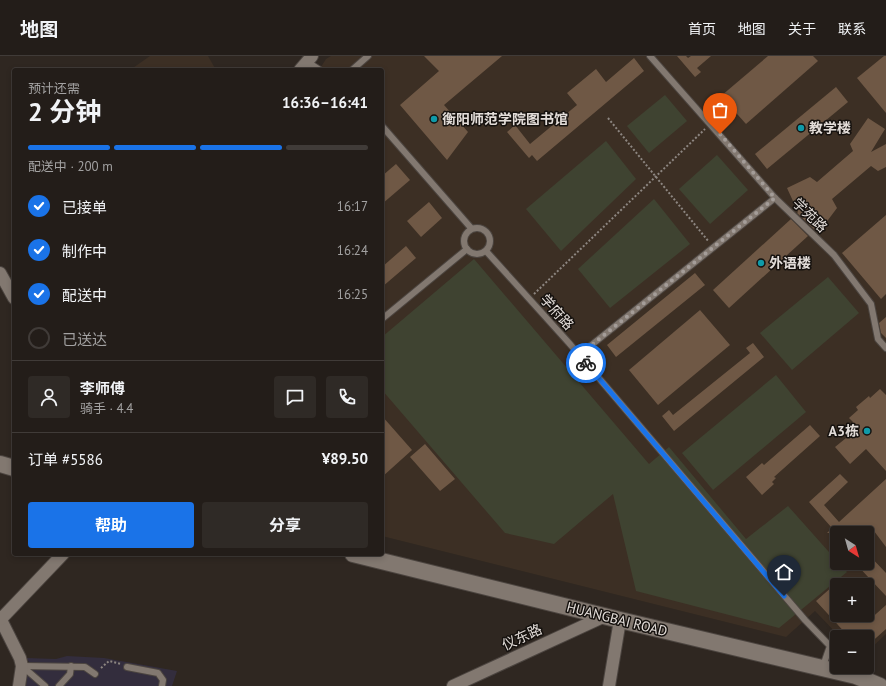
<!DOCTYPE html>
<html lang="zh">
<head>
<meta charset="utf-8">
<style>
	:root { --surface:#231d19; --page:#2f2a26; --text:#f1f3f6; --muted:#a3a2a2; --line:#403b38; --accent:#1a73e8 }
	body { margin:0; font-family:"PT Sans","Noto Sans SC",sans-serif; background:var(--page); color:var(--text); height:100vh; display:flex; flex-direction:column; font-size:15px; white-space:nowrap }
	* { box-sizing:border-box; margin:0 }
	p { font-size:13px; color:var(--muted) }
	.icon { flex:none; width:22px; height:22px; fill:none; stroke:currentColor; stroke-width:2; stroke-linecap:round; stroke-linejoin:round }
	.map { position:relative; flex:1; overflow:hidden }
	.sheet { position:absolute; left:12px; top:12px; width:372px; height:488px; display:flex; flex-direction:column; background:var(--surface); border-radius:4px; box-shadow:0 2px 6px #0003,0 0 0 1px var(--line) }
	.sheet>* { flex:none }
	.needle { width:26px; rotate:143deg }
	.fabs { position:absolute; left:830px; top:470px; display:grid; gap:8px }
	.fabs a { display:grid; place-items:center; width:44px; height:44px; border-radius:4px; background:var(--surface); box-shadow:0 2px 6px #0003,0 0 0 1px var(--line); font-size:20px }
	.pin { position:absolute; display:grid; place-items:center; width:34px; height:34px; color:#fff; margin:-41px -17px; border-radius:50% 50% 50% 0; rotate:-45deg; box-shadow:0 0 4px #0007 }
	.pin .icon { rotate:45deg }
	.courier { position:absolute; display:grid; place-items:center; width:40px; height:40px; margin:-20px; border:3px solid #1a73e8; border-radius:50%; background:#fff; color:#222; box-shadow:0 1px 5px #0007 }
	.head em { font-style:normal; font-weight:700 }
	.head div { display:flex; flex-direction:column-reverse }
	.head { display:flex; align-items:center; justify-content:space-between; height:68px; padding:0 16px }
	h1 { font-size:26px; font-weight:700; line-height:30px }
	.bar { display:grid; grid-template-columns:repeat(4,1fr); gap:6px 4px; align-content:center; height:48px; padding:0 16px }
	.bar i { height:5px; border-radius:3px; background:var(--line) }
	.bar .selected { background:var(--accent) }
	.bar p { grid-column:span 4 }
	.line { display:flex; align-items:center; gap:10px; padding:0 16px; border-top:1px solid var(--line) }
	.line div { flex:1 }
	.round { display:grid; place-items:center; flex:none; width:42px; height:42px; border-radius:4px; background:var(--page) }
	ol { padding:0 16px; list-style:none }
	li { display:flex; align-items:center; gap:12px; height:44px }
	li p { margin-inline-start:auto }
	li .icon { padding:4px; border-radius:50%; background:var(--accent); color:#fff; stroke-width:4 }
	li:last-child { color:var(--muted) }
	li i { width:22px; height:22px; border:2px solid var(--line); border-radius:50% }
	.button { display:flex; gap:8px; margin-top:auto; padding:8px 16px }
	.button a { flex:1; height:46px; border-radius:4px; background:var(--accent); color:#fff; font-size:16px; font-weight:700; line-height:46px; text-align:center }
	.button a+a { background:var(--page); color:var(--text) }
	header { display:flex; align-items:center; gap:24px; box-sizing:border-box; height:56px; padding:0 20px; background:var(--surface); border-bottom:1px solid var(--line) }
	header strong { font-size:19px }
	nav { display:flex; gap:22px; margin-inline-start:auto; font-size:14px }
	.map>svg:first-child { display:block }
	.commercial { fill:#332d3d }
	.built { fill:#3c2f24; fill-rule:evenodd }
	.green { fill:#3f4331 }
	.building { fill:#6f5845 }
	.lines { fill:none; stroke-linecap:round; stroke-linejoin:round }
	.service-casing { stroke:#4c4540; stroke-width:8 }
	.minor-casing { stroke:#4c4540; stroke-width:14 }
	.secondary-casing { stroke:#4c4540; stroke-width:18 }
	.path { stroke:#8d8681; stroke-width:2; stroke-dasharray:2 2; stroke-linecap:butt }
	.service { stroke:#827870; stroke-width:6 }
	.minor { stroke:#827870; stroke-width:12 }
	.secondary { stroke:#827870; stroke-width:16 }
	.done { stroke:#a49d99; stroke-width:4; stroke-dasharray:0 7.2 }
	.route { stroke:#1a73e8; stroke-width:5 }
	.culture-dot { fill:#0f9aa8; stroke:#15110e; stroke-width:1.5 }
	.labels { text-anchor:middle; stroke-width:3; stroke-linejoin:round; paint-order:stroke }
	.poi-label { font-size:14px; font-weight:bold; fill:#e3ddd9; stroke:#15110e; text-anchor:start }
	.street-label { font-size:14px; fill:#e3ddd9; stroke:#15110e }
</style>
</head>
<body>
<header>
<strong>地图</strong>
<nav><a>首页</a><a>地图</a><a>关于</a><a>联系</a></nav>
</header>
<div class="map">
<svg width="886" height="630" viewBox="0 0 886 630">
	<rect width="100%" height="100%" fill="#2f2721"/>
	<polygon class="commercial" points="67,600 104,602 177,615 172,630 26,630 29,606 26,602 56,603"/>
	<g class="built">
		<polygon points="150,0 208,0 216,14 130,14"/>
		<path d="M331,0H886V578L867,596V581H840L815,555L786,581L382,480V14H319L326,3ZM837,477H867V507H837ZM837,529H867V559H837Z"/>
	</g>
	<g class="green">
		<polygon points="665,39 687,65 649,97 627,70"/>
		<polygon points="606,85 636,123 561,195 526,153"/>
		<polygon points="717,99 748,134 710,168 679,133"/>
		<polygon points="654,143 690,188 610,252 578,213"/>
		<polygon points="474,203 649,408 669,391 746,483 788,450 837,505 837,507 839,507 847,516 779,572 636,535 613,438 554,488 505,477 382,334 382,281"/>
		<polygon points="828,221 859,257 792,314 760,277"/>
		<polygon points="776,319 806,356 713,434 682,397"/>
	</g>
	<g class="building">
		<polygon points="424,0 502,0 444,49 468,76 447,104 400,49 439,15"/>
		<polygon points="677,0 686,0 688,2 691,0 711,0 697,12 701,16 695,21"/>
		<polygon points="768,0 813,0 818,5 746,68 721,40"/>
		<polygon points="884,0 886,0 886,57 857,22"/>
		<polygon points="634,2 644,15 537,105 532,99 529,102 507,76 515,69 530,88 577,49 567,37 596,13 606,26"/>
		<polygon points="836,31 848,46 767,113 755,98"/>
		<polygon points="868,62 885,73 871,96 886,88 886,111 878,115 871,110 832,143 837,152 822,172 819,170 815,174 797,157 798,156 787,132 810,121 817,126 853,95 850,88"/>
		<polygon points="396,108 410,124 382,148 382,120"/>
		<polygon points="429,146 442,162 421,181 407,165"/>
		<polygon points="886,159 886,238 881,243 842,197"/>
		<polygon points="791,163 808,180 729,252 713,234"/>
		<polygon points="406,190 416,202 382,231 382,211"/>
		<polygon points="695,217 705,229 616,301 607,289"/>
		<polygon points="700,254 730,289 658,349 629,314"/>
		<polygon points="886,261 886,282 881,277 879,267"/>
		<polygon points="753,287 764,301 674,375 662,360 669,354 673,359 750,297 746,292"/>
		<polygon points="880,333 886,339 886,415 866,393 850,408 835,391 851,378 846,372 853,366 849,362 858,354 856,351 869,340 870,342"/>
		<polygon points="382,360 412,394 382,421"/>
		<polygon points="810,369 820,380 774,421 776,422 772,426 774,428 762,439 746,421 762,407 764,409"/>
		<polygon points="425,388 455,423 440,435 410,401"/>
		<polygon points="840,418 848,426 824,449 839,466 886,423 886,491 874,475 872,477 827,477 832,472 809,446"/>
		<polygon points="867,497 886,517 886,540 855,507 867,507"/>
		<polygon points="833,530 837,534 837,559 861,559 867,566 886,549 886,573 867,590 867,581 849,581 816,545"/>
	</g>
	<g class="lines">
		<defs>
			<g id="service">
				<polyline points="650,0 775,142 834,199 871,248 878,283 886,292"/>
				<polyline points="306,5 320,14"/>
				<polyline points="352,14 368,0"/>
				<polyline points="382,70 471,172"/>
				<circle cx="477" cy="185" r="13"/>
				<polyline points="486,195 569,287 805,564 830,590 823,610"/>
				<polyline points="382,263 467,193"/>
				<polyline points="579,299 775,142"/>
				<polyline points="22,610 85,611 95,618"/>
				<polyline points="22,610 45,630"/>
				<polyline points="127,611 158,617 163,624 162,630"/>
				<polyline points="59,630 70,618 71,610"/>
			</g>
			<g id="minor">
				<polyline points="300,14 312,0"/>
				<polyline points="0,217 14,242"/>
				<polyline points="0,562 20,602 22,610 19,630"/>
				<polyline points="1,563 63,498"/>
				<polyline points="453,630 605,560"/>
				<polyline points="609,630 620,564"/>
			</g>
			<g id="secondary">
				<polyline points="0,408 14,412"/>
				<polyline points="353,498 620,564 856,620 880,630"/>
			</g>
		</defs>
		<use href="#service" class="service-casing"/>
		<use href="#minor" class="minor-casing"/>
		<use href="#secondary" class="secondary-casing"/>
		<g class="path">
			<polyline points="608,62 709,186"/>
			<polyline points="534,238 705,73"/>
			<polyline points="101,612 109,605 121,608"/>
		</g>
		<use href="#service" class="service"/>
		<use href="#minor" class="minor"/>
		<use href="#secondary" class="secondary"/>
	</g>
	<g class="lines">
		<polyline class="done" points="586,307 579,299 775,142 720,78"/>
		<polyline class="route" points="586,307 784,540"/>
	</g>
	<g class="culture-dot">
		<circle cx="434" cy="63" r="4"/>
		<circle cx="801" cy="72" r="4"/>
		<circle cx="761" cy="207" r="4"/>
		<circle cx="867" cy="375" r="4"/>
	</g>
	<g class="labels">
		<g class="poi-label">
			<text x="442" y="68">衡阳师范学院图书馆</text>
			<text x="809" y="77">教学楼</text>
			<text x="769" y="212">外语楼</text>
			<text x="859" y="380" text-anchor="end">A3栋</text>
		</g>
		<g class="street-label">
			<text transform="translate(810 159) rotate(44)" y="5">学苑路</text>
			<text transform="translate(557 256) rotate(48)" y="5">学府路</text>
			<text transform="translate(617 563) rotate(14)" y="5">HUANGBAI ROAD</text>
			<text transform="translate(522 581) rotate(-25)" y="5">仪东路</text>
		</g>
	</g>
</svg>
<div class="fabs">
<a><svg class="needle" viewBox="-14 -14 28 28"><path d="M0-13l5 13h-10z" fill="#e53935"/><path d="M0 13l5-13h-10z" fill="#a3a2a2"/></svg></a>
<a>+</a>
<a>−</a>
</div>
<div class="pin" style="left:720px;top:78px;background:#ea580c"><svg class="icon" aria-label="bag" viewBox="0 0 24 24"><path d="M5 8h14l-1 12H6zM9 8a3 3 0 0 1 6 0"/></svg></div>
<div class="pin" style="left:784px;top:540px;background:#1f2937"><svg class="icon" aria-label="home" viewBox="0 0 24 24"><path d="M3 11l9-7 9 7M6 9v11h12V9"/></svg></div>
<div class="courier" style="left:586px;top:307px"><svg class="icon" aria-label="bike" viewBox="0 0 24 24"><circle cx="6" cy="16" r="4"/><circle cx="18" cy="16" r="4"/><path d="M6 16l4-8h5l3 8M10 8l3 8H6M13 5h3"/></svg></div>
<section class="sheet">
<div class="head"><div><h1>2 分钟</h1><p>预计还需</p></div><em>16:36–16:41</em></div>
<div class="bar"><i class="selected"></i><i class="selected"></i><i class="selected"></i><i></i><p>配送中 · 200 m</p></div>
<ol>
<li><svg class="icon" aria-label="check" viewBox="0 0 24 24"><path d="M5 12l5 5 9-10"/></svg>已接单<p>16:17</p></li>
<li><svg class="icon" aria-label="check" viewBox="0 0 24 24"><path d="M5 12l5 5 9-10"/></svg>制作中<p>16:24</p></li>
<li><svg class="icon" aria-label="check" viewBox="0 0 24 24"><path d="M5 12l5 5 9-10"/></svg>配送中<p>16:25</p></li>
<li><i></i>已送达</li>
</ol>
<div class="line" style="height:72px"><a class="round"><svg class="icon" aria-label="person" viewBox="0 0 24 24"><circle cx="12" cy="8" r="4"/><path d="M4 21q1-7 8-7t8 7"/></svg></a><div><b>李师傅</b><p>骑手 · 4.4</p></div><a class="round"><svg class="icon" aria-label="chat" viewBox="0 0 24 24"><path d="M4 5h16v11H9l-5 4z"/></svg></a><a class="round"><svg class="icon" aria-label="phone" viewBox="0 0 24 24"><path d="M5 4h4l2 5-3 2q2 4 5 5l2-3 5 2v4C11 20 4 13 5 4z"/></svg></a></div>
<div class="line" style="height:52px"><div>订单 #5586</div><b>¥89.50</b></div>
<div class="button"><a>帮助</a><a>分享</a></div>
</section>
</div>
</body>
</html>
